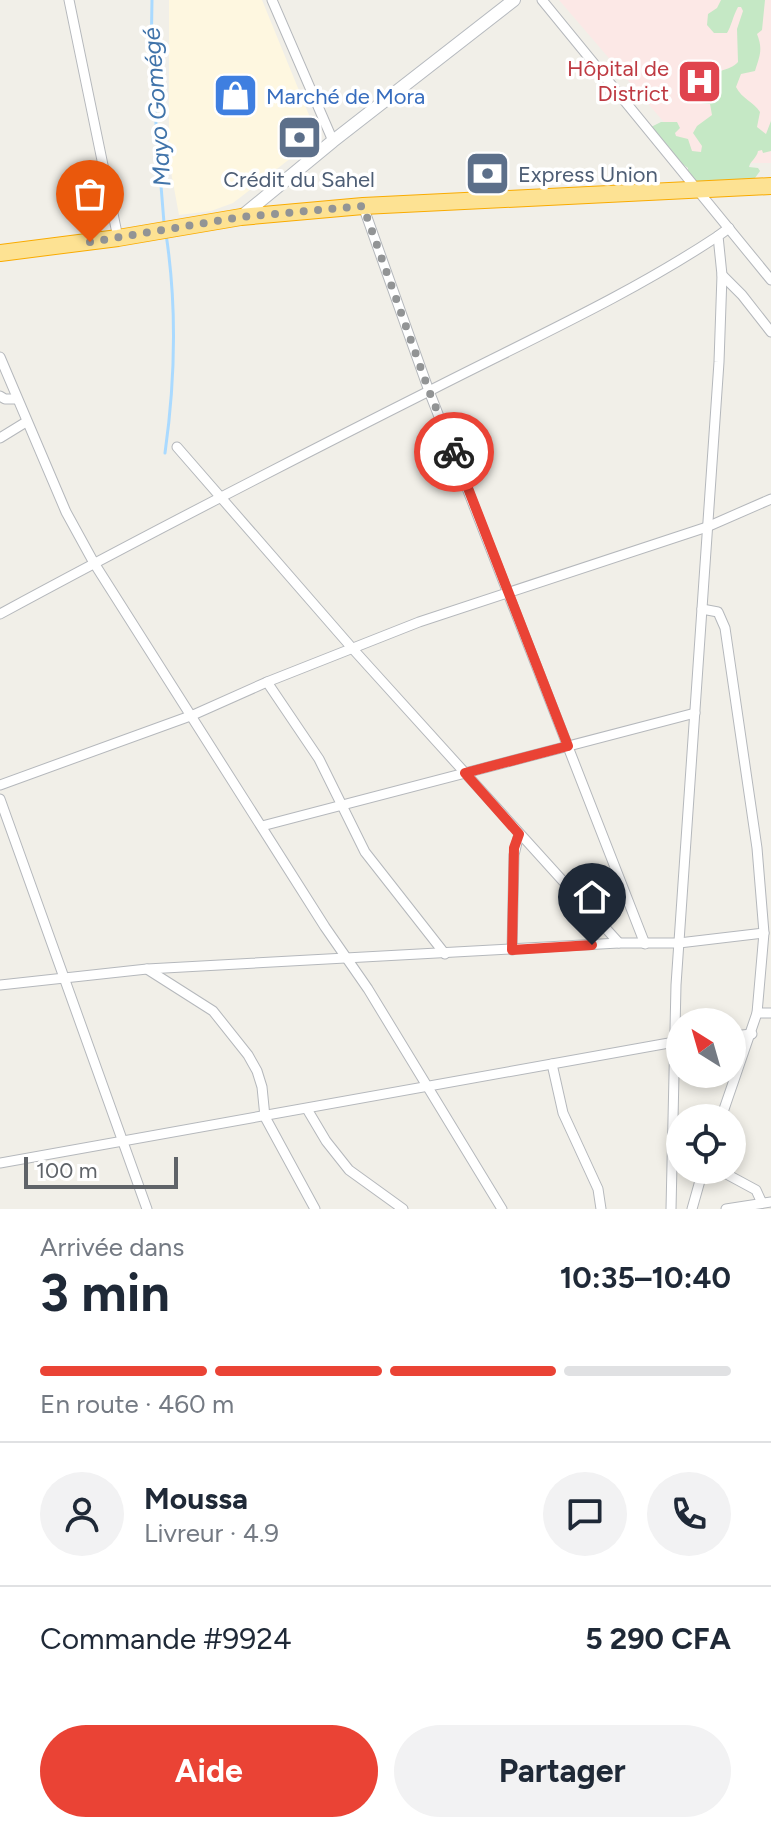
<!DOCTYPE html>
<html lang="fr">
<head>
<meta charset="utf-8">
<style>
	:root { --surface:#fff; --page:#f2f2f3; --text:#1f2937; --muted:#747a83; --line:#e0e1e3; --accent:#ea4335 }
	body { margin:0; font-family:Figtree,sans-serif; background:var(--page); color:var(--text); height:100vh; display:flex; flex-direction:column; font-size:30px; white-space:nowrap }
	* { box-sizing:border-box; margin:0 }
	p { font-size:26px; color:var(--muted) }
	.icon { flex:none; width:44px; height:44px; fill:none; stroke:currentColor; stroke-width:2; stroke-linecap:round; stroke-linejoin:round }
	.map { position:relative; height:1209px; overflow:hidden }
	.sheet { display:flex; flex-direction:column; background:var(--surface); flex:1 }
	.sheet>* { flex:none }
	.needle { width:52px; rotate:323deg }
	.buttons { position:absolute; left:666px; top:1008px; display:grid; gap:16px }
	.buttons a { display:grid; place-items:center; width:80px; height:80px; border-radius:50%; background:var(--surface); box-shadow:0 4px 12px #0003; font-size:40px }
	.scale { position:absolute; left:24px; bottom:20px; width:154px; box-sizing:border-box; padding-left:8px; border:4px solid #5f6368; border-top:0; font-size:22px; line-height:28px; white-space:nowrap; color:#5f6368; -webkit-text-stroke:6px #fff; paint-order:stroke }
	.pin { position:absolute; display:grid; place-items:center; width:68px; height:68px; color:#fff; margin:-82px -34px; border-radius:50% 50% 50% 0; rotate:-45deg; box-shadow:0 0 8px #0007 }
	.pin .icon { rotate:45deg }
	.courier { position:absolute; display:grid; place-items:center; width:80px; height:80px; margin:-40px; border:6px solid #ea4335; border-radius:50%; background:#fff; color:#222; box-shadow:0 2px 10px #0007 }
	.overview em { font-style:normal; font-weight:700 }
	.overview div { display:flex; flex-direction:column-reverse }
	.overview { display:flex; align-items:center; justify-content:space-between; height:136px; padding:0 40px }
	h1 { font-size:52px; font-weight:700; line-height:60px }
	.bar { display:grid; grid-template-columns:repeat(4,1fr); gap:12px 8px; align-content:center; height:96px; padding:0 40px }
	.bar i { height:10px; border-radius:6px; background:var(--line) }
	.bar .active { background:var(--accent) }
	.bar p { grid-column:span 4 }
	.line { display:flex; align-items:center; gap:20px; padding:0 40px; border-top:2px solid var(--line) }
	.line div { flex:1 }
	.round { display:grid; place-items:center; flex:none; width:84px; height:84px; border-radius:42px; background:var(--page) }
	.button { display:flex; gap:16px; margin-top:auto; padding:16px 40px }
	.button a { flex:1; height:92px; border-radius:48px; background:var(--accent); color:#fff; font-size:32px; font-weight:700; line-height:92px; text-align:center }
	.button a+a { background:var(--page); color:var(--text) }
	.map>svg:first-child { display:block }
	.commercial { fill:#fef7e0 }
	.medical { fill:#fce8e6 }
	.green { fill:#c5e8c5 }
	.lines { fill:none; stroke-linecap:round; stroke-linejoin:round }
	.stream { stroke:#aadaff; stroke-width:3 }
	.street-casing { stroke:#b5b8bc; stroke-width:11 }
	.secondary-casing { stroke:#b6babf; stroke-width:14 }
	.highway-casing { stroke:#f9ab00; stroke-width:18 }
	.street { stroke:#fff; stroke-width:9 }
	.secondary { stroke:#fff; stroke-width:12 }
	.highway { stroke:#fde293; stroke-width:16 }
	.done { stroke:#929495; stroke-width:8; stroke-dasharray:0 14.4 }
	.route { stroke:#ea4335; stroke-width:10 }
	.labels { text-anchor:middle; stroke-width:7; stroke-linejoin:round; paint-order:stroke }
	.health-label { font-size:22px; fill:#be3a42; stroke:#fff; text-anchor:end }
	.shop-label { font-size:22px; fill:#366cbe; stroke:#fff; text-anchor:start }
	.service-label { font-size:22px; fill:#4e5e75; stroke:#fff; text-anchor:start }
	.water-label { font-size:24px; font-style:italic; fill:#4174aa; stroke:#fff }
</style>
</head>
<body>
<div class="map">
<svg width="771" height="1209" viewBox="0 0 771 1209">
	<rect width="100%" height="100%" fill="#f1efe8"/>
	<polygon class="commercial" points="169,0 262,0 318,137 233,203 211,211 179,215 169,161"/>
	<polygon class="medical" points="559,0 771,0 771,163 699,163"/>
	<path class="green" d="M721,0H765L762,30L757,34C763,49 760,55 755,71L741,74L736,87C742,99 753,101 760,112L757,127L766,134L771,121V151L763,153L762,150L758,151C757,158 750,161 749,167L758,168L760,171L755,178L756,184L706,193L688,175V168L670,155V148L651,127L661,122H677L680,128L675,133L676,136L688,139L692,151L701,152L702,146L693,133L697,126L712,115L710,104L701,103L697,96L708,88L706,81C713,69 729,72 738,62L737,29L743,11L741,7H738C733,16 731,27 727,33H714L707,25L708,14L717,8Z"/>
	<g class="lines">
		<g class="stream">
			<polyline points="152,0 151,61 164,223"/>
			<path d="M165,453C175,382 177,306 166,234"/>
		</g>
		<defs>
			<g id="street">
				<polyline points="69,0 118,238"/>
				<polyline points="272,0 333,141"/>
				<polyline points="542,0 771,280"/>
				<polyline points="363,206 429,391 645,944"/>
				<polyline points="722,275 742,295 771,332"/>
				<polyline points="0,357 66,512 94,563 325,927 368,989 502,1209"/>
				<polyline points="0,396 5,399 16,399"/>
				<polyline points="0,438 26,422"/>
				<polyline points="177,447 352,648 619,943"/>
				<polyline points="702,609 718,612 725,628 757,848 764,933 757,1013 721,1118"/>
				<path d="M0,614C144,536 290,461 435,388C531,339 629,295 718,236"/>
				<polyline points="267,682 319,759 365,852 445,954"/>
				<polyline points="0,785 193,715 267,682 419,622 707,527 771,499"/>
				<polyline points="0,799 147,1209"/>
				<polyline points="262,826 695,713"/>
				<polyline points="512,950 514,855 519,834"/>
				<polyline points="147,969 213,1011 248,1055 257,1071 262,1087 265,1117 315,1209"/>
				<polyline points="0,985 147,969 619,943 679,943 764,933"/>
				<polyline points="757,1013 771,1013"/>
				<polyline points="732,1036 752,1034"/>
				<polyline points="552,1064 563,1113 598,1189 601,1209"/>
				<polyline points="307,1109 326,1141 349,1170 403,1209"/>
				<polyline points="0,1163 680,1041"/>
				<polyline points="719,1170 756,1190 762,1203"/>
				<polyline points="671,1209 676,985 719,362 722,275 718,236 729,228"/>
				<polyline points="692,1209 703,1170"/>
				<polyline points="726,1209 771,1202"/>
			</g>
			<polyline id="secondary" points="241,217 333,141 514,0"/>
			<polyline id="highway" points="0,253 118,238 241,217 363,206 771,186"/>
		</defs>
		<use href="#street" class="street-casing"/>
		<use href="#secondary" class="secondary-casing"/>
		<use href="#highway" class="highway-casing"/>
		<use href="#street" class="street"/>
		<use href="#secondary" class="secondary"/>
		<use href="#highway" class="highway"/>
	</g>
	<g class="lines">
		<polyline class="done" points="90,242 241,217 363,206 429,391 454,452"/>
		<polyline class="route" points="454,452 568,746 465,773 519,834 514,848 512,950 592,945"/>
	</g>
	<defs>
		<symbol id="hospital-square" viewBox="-11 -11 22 22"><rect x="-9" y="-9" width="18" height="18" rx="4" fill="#e0444e" stroke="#fff"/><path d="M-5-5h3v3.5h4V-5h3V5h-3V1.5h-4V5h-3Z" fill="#fff"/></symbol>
		<symbol id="shop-square" viewBox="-11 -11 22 22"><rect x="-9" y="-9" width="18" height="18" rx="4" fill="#3f7fe0" stroke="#fff"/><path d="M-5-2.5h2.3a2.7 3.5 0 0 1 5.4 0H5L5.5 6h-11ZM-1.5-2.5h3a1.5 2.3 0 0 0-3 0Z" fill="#fff"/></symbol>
		<symbol id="bank-square" viewBox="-11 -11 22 22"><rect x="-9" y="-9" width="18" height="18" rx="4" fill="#5c6f8a" stroke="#fff"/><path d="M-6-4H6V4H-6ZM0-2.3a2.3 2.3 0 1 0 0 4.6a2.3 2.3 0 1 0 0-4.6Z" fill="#fff"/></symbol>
	</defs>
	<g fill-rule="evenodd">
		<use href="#hospital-square" x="674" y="56" width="51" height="51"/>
		<use href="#shop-square" x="210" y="70" width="51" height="51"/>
		<use href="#bank-square" x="274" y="112" width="51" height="51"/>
		<use href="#bank-square" x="462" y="148" width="51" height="51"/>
	</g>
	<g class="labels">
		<g class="health-label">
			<text x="669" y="76">Hôpital de<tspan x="669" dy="25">District</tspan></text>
		</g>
		<g class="shop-label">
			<text x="266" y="104">Marché de Mora</text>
		</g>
		<g class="service-label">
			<text x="518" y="182">Express Union</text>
			<text x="299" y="187" text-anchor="middle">Crédit du Sahel</text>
		</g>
		<g class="water-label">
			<text transform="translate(157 107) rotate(-94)" y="8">Mayo Gomégé</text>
		</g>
	</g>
</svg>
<div class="buttons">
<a><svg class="needle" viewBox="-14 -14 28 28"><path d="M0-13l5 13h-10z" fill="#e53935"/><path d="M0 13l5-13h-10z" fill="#747a83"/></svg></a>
<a><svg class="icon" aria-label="locate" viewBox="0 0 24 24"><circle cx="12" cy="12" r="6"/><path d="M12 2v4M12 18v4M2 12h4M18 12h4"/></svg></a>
</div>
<div class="scale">100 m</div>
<div class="pin" style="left:90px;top:242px;background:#ea580c"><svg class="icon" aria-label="bag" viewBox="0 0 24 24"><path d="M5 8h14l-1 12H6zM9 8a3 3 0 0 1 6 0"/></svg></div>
<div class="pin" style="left:592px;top:945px;background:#1f2937"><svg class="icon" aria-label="home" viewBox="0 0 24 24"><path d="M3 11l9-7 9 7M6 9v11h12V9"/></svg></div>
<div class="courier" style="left:454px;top:452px"><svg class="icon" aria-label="bike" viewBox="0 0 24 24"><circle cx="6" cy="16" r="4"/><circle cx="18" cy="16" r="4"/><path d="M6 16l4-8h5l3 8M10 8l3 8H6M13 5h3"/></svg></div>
</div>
<section class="sheet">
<div class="overview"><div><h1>3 min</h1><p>Arrivée dans</p></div><em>10:35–10:40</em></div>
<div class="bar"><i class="active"></i><i class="active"></i><i class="active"></i><i></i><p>En route · 460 m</p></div>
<div class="line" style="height:144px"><a class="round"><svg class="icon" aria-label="person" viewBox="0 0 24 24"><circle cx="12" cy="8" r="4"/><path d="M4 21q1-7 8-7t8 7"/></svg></a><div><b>Moussa</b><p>Livreur · 4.9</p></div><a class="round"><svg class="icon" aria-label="chat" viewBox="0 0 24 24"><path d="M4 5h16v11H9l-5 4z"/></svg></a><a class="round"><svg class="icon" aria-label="phone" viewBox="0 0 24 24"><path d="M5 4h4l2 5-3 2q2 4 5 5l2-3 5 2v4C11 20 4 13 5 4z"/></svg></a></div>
<div class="line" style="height:104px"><div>Commande #9924</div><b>5 290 CFA</b></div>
<div class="button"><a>Aide</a><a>Partager</a></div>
</section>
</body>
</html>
